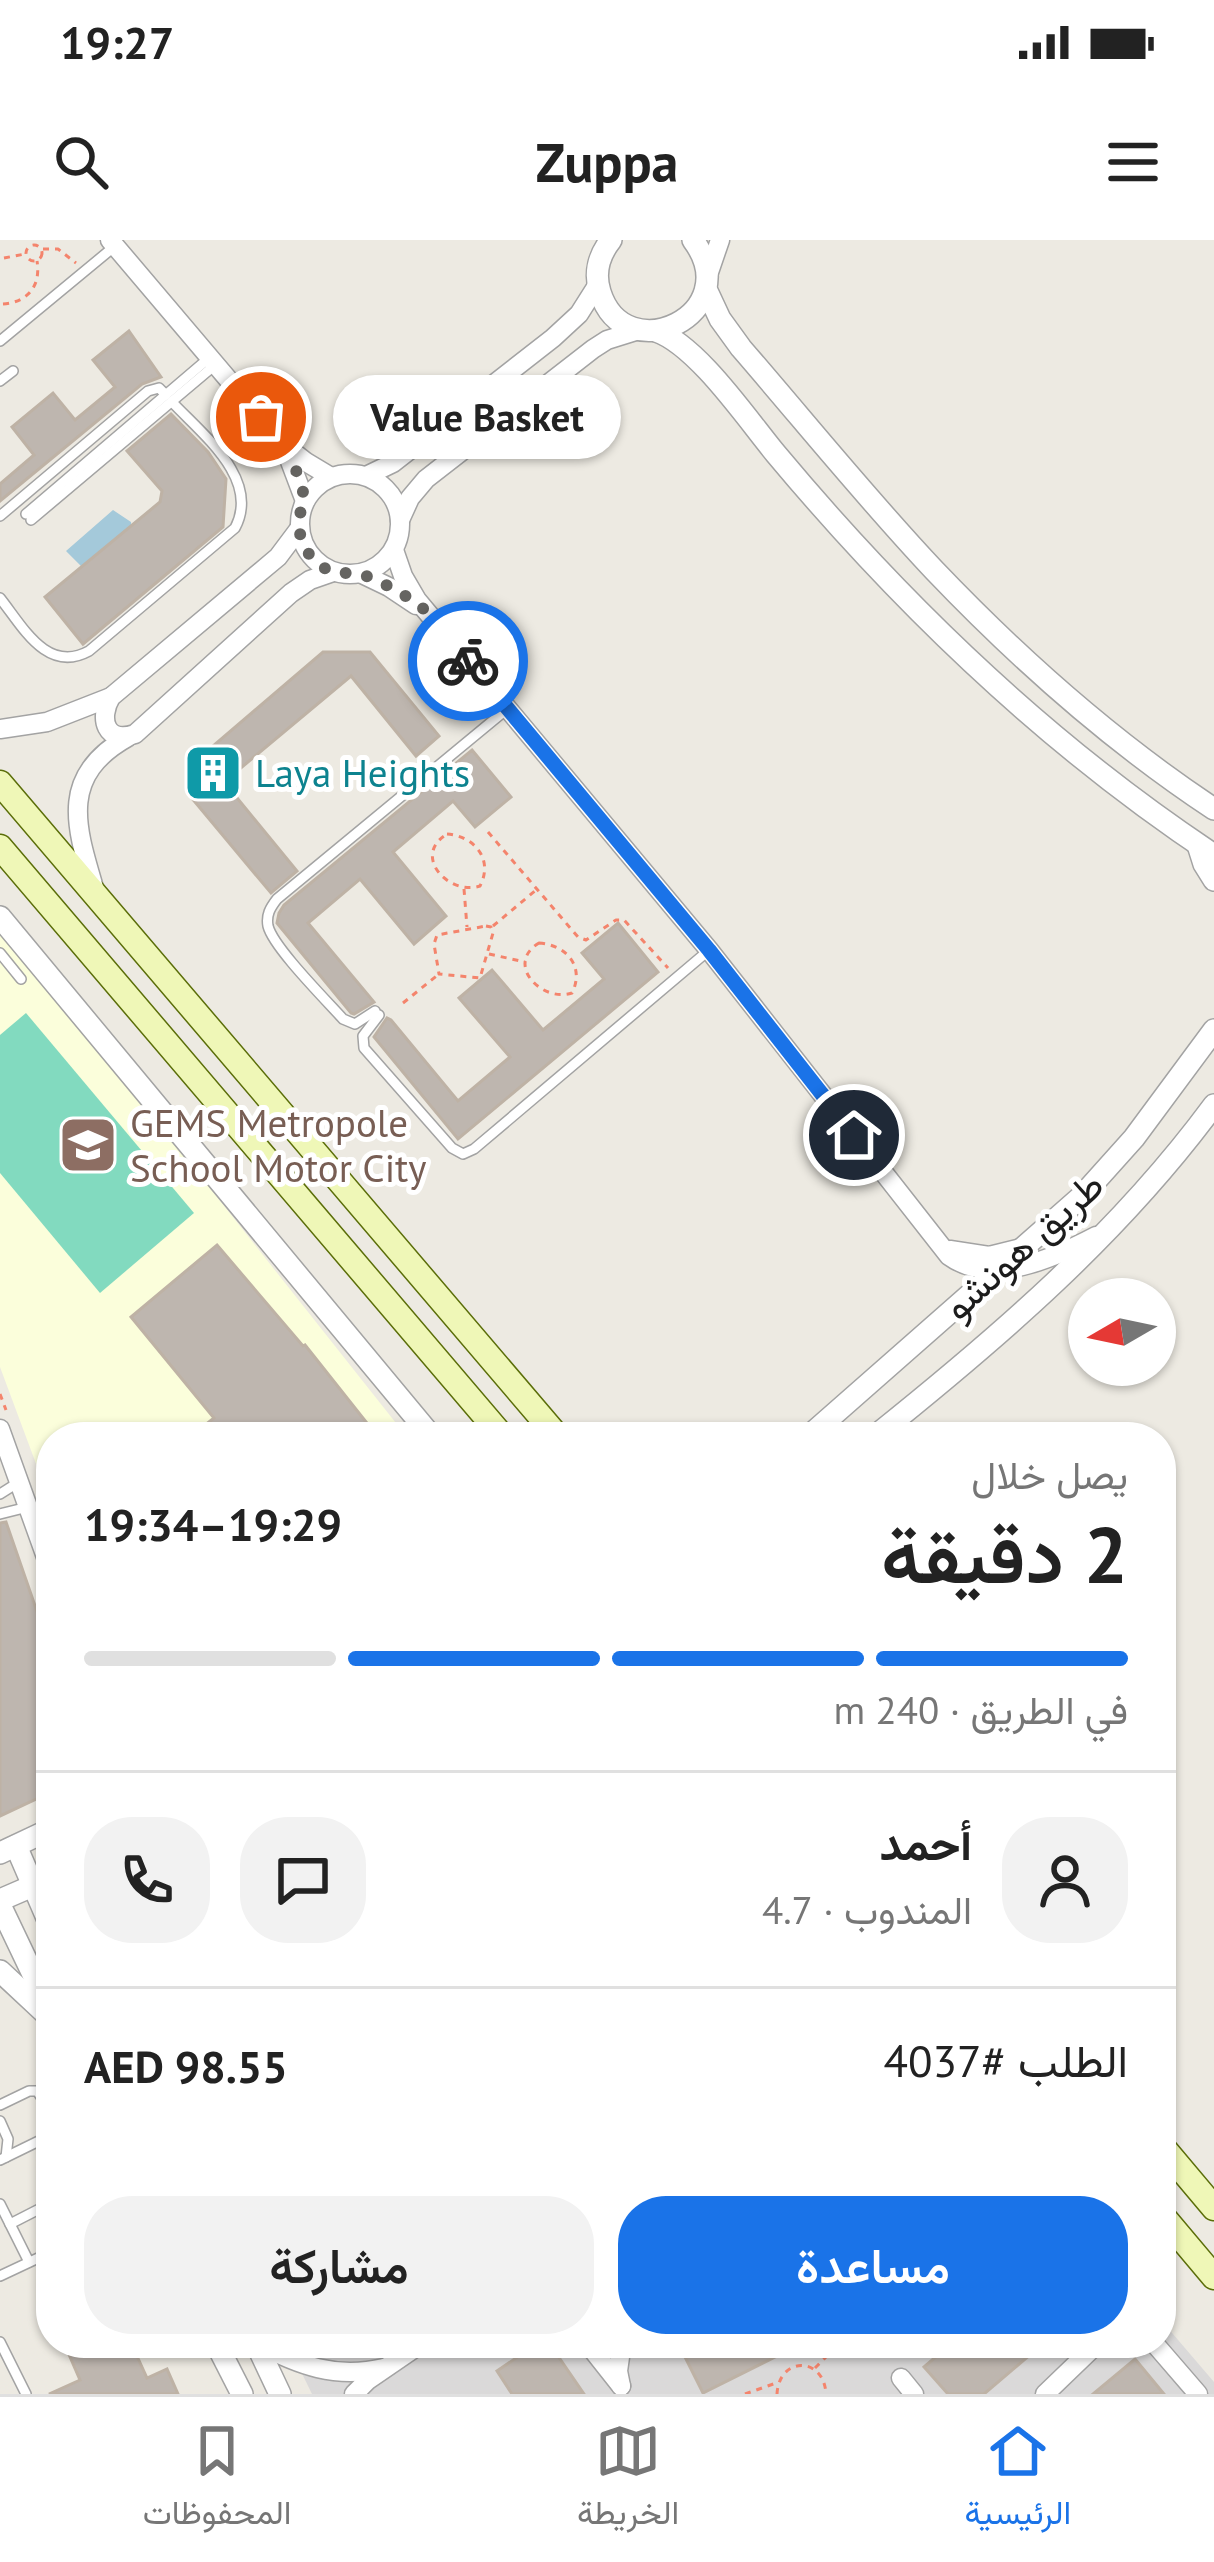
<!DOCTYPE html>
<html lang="ar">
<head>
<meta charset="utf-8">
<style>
	:root { --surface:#fff; --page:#f2f2f2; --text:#222; --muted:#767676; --line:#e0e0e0; --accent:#1a73e8 }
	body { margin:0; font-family:"PT Sans",Vazirmatn,sans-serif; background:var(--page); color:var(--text); direction:rtl; height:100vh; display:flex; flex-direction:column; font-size:45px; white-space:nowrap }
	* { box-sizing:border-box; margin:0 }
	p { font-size:39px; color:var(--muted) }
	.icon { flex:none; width:66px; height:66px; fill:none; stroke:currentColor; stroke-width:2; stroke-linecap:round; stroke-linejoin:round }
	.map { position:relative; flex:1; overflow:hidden; direction:ltr }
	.panel { position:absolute; left:36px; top:1182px; width:1140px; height:936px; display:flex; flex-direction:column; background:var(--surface); border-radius:48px; box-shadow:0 3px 9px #0004; direction:rtl }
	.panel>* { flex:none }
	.needle { width:78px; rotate:261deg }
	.tools { position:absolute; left:1068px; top:1038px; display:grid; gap:24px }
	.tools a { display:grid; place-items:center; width:108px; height:108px; border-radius:50%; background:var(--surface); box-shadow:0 3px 9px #0004; font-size:60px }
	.pin { position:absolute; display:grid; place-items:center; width:102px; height:102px; color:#fff; margin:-51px; border:6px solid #fff; border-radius:50%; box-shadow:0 3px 12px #0007 }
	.courier { position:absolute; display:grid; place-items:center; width:120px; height:120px; margin:-60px; border:9px solid #1a73e8; border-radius:50%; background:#fff; color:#222; box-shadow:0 3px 15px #0007 }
	.bubble { position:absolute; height:84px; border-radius:42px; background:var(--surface); box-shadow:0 3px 9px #0004; font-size:39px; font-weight:600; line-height:84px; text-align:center; direction:rtl }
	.head em { font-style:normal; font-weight:600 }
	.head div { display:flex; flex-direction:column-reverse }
	.head { display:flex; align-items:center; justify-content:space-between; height:204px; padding:0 48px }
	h1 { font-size:78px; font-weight:600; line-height:90px }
	.bar { display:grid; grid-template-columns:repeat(4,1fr); gap:18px 12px; align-content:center; height:144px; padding:0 48px }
	.bar i { height:15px; border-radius:9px; background:var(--line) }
	.bar .active { background:var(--accent) }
	.bar p { grid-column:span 4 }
	.line { display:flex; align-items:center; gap:30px; padding:0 48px; border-top:3px solid var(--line) }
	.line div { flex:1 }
	.round { display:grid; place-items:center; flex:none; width:126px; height:126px; border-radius:48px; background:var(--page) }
	.primary-button { display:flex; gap:24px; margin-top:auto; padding:24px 48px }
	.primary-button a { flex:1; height:138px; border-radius:48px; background:var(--accent); color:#fff; font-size:48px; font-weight:600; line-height:138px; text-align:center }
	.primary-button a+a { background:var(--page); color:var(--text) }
	.status { display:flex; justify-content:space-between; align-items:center; height:84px; padding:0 60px; background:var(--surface); direction:ltr }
	.status svg { height:33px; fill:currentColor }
	header { display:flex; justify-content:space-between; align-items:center; height:156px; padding:0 48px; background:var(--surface); font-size:54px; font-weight:600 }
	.tab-bar { display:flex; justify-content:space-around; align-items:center; height:168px; border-top:3px solid var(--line); background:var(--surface); font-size:33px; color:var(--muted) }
	.tab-bar a { display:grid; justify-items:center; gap:6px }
	.tab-bar .active { color:var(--accent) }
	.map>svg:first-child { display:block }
	.residential { fill:#dad9d9 }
	.education { fill:#fbfedb }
	.pitch { fill:#82dabf }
	.water { fill:#a4c9da }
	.building { fill:#beb6af; stroke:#beb2a5; stroke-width:3 }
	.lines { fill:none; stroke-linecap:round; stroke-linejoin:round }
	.service-casing { stroke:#a3a3a3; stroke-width:12 }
	.minor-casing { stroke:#a3a3a3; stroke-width:21 }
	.tertiary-casing { stroke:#a3a3a3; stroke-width:24 }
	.secondary-casing { stroke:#5b6e09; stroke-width:27 }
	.path { stroke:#f4846c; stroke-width:3; stroke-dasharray:6 6; stroke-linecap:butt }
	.service { stroke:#fff; stroke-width:9 }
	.minor { stroke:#fff; stroke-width:18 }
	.tertiary { stroke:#fff; stroke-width:21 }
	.secondary { stroke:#eff7b7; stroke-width:24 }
	.done { stroke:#656461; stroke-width:12; stroke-dasharray:0 21.6 }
	.route { stroke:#1a73e8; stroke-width:15 }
	.labels { text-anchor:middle; stroke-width:10; stroke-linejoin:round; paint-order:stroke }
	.culture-label { font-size:39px; fill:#0d838f; stroke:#fff; text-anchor:start }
	.education-label { font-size:39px; fill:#785e54; stroke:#fff; text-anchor:start }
	.street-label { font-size:39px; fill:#1c1c1c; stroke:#fff }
</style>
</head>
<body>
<div class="status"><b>19:27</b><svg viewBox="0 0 49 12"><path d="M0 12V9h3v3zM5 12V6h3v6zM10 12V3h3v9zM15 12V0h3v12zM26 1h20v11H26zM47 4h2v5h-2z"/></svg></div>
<header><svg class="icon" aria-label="menu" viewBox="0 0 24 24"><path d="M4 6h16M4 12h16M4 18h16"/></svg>Zuppa<svg class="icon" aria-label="search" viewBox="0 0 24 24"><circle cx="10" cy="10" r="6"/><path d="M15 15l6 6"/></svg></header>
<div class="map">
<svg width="1214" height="2154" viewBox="0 0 1214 2154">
	<rect width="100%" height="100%" fill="#edeae2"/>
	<polygon class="residential" points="1161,2080 1214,2142 1214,2154 312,2154 287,2103 1161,2103"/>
	<polygon class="education" points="0,683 407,1197 51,1197 51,1264 0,1127"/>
	<polygon class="pitch" points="26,773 194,973 100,1053 0,933 0,795"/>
	<polygon class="water" points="113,270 131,282 132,298 114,304 81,326 66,311"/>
	<g class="building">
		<polygon points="129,91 161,137 142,144 0,261 0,244 34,215 12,187 53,153 75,180 115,147 93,120"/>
		<polygon points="171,174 208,212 226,239 223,287 83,404 45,357 160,262 162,251 127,211"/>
		<polygon points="323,412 370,412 439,496 416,516 351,436 224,542 297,631 271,653 190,556 192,524"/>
		<polygon points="472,510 511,557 475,587 453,561 393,612 446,676 414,704 360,639 308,683 374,762 354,774 351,773 277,683 279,673 284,665"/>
		<polygon points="618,683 658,732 458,899 374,797 387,778 391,780 458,861 510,817 459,758 492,730 543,790 604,739 582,713"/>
		<polygon points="217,1005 303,1106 305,1105 378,1197 190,1197 214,1178 131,1077"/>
		<polygon points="6,1282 51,1412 51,1552 0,1576 0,1283"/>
		<polygon points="64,2103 131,2103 147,2138 167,2129 178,2154 49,2154 80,2140"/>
		<polygon points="538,2103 549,2103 584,2154 512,2154 497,2131"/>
		<polygon points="678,2103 803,2103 703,2153"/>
		<polygon points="952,2103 1044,2103 984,2154 948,2154 924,2127"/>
		<polygon points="1135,2119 1164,2154 1093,2154"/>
	</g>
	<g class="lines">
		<defs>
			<g id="service">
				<polyline points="0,101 115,6"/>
				<polyline points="0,141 13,131"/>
				<polyline points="26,274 209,118"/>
				<polyline points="0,276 148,151 159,148 166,155"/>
				<polyline points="31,280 215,125"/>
				<path d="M0,358C23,387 47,434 89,411L235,288C261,239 202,194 172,162"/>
				<polyline points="0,713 21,739"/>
				<path d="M375,771L355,784L343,779C326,760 273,707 268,686C266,675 270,668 277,659L507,469"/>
				<polyline points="379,775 363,796 364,808 452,908 463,914 474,909 708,711"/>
				<polyline points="0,1254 19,1242"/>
				<polyline points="0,1274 28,1267"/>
				<polyline points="0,1865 29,1851 37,1851 51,1871"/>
				<polyline points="0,1881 8,1899 6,1917"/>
				<polyline points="51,1889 47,1904 51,1912"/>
				<polyline points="0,1920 47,1897"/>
				<polyline points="0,1964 29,2022"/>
				<polyline points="10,1984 51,1963"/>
				<polyline points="0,2036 51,2012"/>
				<polyline points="0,2102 26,2154"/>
			</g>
			<g id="minor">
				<polyline points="110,0 283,204 306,222 331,237"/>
				<polyline points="707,38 720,0"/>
				<polyline points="285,208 305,261"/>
				<circle cx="350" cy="284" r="50"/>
				<polyline points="366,236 393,223 553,98 579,74 598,44"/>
				<polyline points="400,280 410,258 426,239 593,109 607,100 639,90"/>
				<path d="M299,289L278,317L111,457C98,479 106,504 135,494L291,353L310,340L333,332"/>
				<path d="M394,310L403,336L417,360L709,710L949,1016C992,1047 1054,1018 1096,996"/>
				<polyline points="362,334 389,347 416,365"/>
				<polyline points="0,489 47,482 111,457"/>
				<path d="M95,651C76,587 58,536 128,497"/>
				<polyline points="950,1010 989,1016 1021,1008"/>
				<polyline points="0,1189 51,1331"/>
				<path d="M257,2103C299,2126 336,2139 384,2128"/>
				<polyline points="587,2103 621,2146"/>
				<polyline points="1154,2103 1198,2154"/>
				<polyline points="901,2138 914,2154"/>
				<polyline points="621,2146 618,2131 622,2103"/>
				<polyline points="354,2154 368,2140 422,2103"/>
				<polyline points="1045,2154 1098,2103"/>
			</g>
			<g id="tertiary">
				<path d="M611,0C599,15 594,33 600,52C625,132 748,74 693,0"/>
				<path d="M706,49L720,79L741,108C805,182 867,259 934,330C1017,417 1114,503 1214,569"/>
				<path d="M656,91C697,105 747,179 776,214C903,366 1048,505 1214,615"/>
				<polyline points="1198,605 1204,624 1214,640"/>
				<polyline points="0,677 432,1197"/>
				<polyline points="808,1197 1082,956 1134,898 1214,790"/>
				<path d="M874,1197C999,1097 1119,994 1214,865"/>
				<polyline points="16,1606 51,1687"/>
				<polyline points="0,1613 51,1589"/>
				<polyline points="0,1660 51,1638"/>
				<polyline points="0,1665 51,1772"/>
				<polyline points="0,1731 44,1772"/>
				<polyline points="216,2103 242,2154"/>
				<polyline points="256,2103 280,2154"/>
			</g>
			<g id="secondary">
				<polyline points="0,543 558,1197"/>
				<polyline points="0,607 503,1197"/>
				<polyline points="1161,1905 1214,1968"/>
				<polyline points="1161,1974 1214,2037"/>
			</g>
		</defs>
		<use href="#service" class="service-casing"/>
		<use href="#minor" class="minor-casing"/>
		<use href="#tertiary" class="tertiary-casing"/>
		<use href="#secondary" class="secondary-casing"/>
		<g class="path">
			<circle cx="34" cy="13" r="8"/>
			<polyline points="43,9 58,9 76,23"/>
			<polyline points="4,18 25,14"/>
			<path d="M3,64C29,62 41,45 37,21"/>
			<polyline points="488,592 578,697 586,700 616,680 624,680 668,728"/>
			<path d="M447,594C474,596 494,619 480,646C449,656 411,616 447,594Z"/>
			<polyline points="464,649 467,687"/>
			<polygon points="486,686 491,687 493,693 480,738 439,734 434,704 437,695"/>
			<polyline points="493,686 536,650"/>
			<path d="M539,703C567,705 585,727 572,753C542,763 504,724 539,703Z"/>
			<polyline points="489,714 525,722"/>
			<polyline points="403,763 439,734"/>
			<polyline points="0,1154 6,1170"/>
			<polyline points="815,2128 834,2109 861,2103"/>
			<polyline points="745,2154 776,2143"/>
			<path d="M777,2154C779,2116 824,2116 826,2154"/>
		</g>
		<use href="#service" class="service"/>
		<use href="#minor" class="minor"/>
		<use href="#tertiary" class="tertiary"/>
		<use href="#secondary" class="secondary"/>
	</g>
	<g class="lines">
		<path class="done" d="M261,177C279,200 300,227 304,258C304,266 301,267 300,275C297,291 302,306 312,318C332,340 350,328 371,338C390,346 411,358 426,371C442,385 455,405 468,421"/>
		<polyline class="route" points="468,421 709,710 854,895"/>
	</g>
	<defs>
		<symbol id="building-square" viewBox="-11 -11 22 22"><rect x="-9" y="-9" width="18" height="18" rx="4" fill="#0f9aa8" stroke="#fff"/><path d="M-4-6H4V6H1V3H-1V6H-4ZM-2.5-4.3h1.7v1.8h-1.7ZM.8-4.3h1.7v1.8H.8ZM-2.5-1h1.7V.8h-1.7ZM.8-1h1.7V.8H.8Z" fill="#fff"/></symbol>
		<symbol id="school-square" viewBox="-11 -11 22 22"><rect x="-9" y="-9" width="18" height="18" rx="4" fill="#8d6e63" stroke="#fff"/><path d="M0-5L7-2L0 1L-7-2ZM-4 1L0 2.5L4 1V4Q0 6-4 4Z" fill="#fff"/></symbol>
	</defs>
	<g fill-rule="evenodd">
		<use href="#building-square" x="180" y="500" width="66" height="66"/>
		<use href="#school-square" x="55" y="872" width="66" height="66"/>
	</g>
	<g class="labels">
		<g class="culture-label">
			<text x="255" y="547">Laya Heights</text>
		</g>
		<g class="education-label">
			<text x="130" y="897">GEMS Metropole<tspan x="130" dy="45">School Motor City</tspan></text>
		</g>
		<g class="street-label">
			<text transform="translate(1023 1005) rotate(-42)" y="14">طريق هونشو</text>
		</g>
	</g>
</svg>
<div class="tools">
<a><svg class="needle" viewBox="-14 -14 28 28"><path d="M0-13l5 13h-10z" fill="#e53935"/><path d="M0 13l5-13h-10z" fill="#767676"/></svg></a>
</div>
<div class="pin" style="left:261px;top:177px;background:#ea580c"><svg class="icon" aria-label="bag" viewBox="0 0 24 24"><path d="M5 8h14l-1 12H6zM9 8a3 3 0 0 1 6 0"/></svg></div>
<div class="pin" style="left:854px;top:895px;background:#1f2937"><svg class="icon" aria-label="home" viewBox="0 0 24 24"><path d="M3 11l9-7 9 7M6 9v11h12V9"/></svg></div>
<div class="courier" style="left:468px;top:421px"><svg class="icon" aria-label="bike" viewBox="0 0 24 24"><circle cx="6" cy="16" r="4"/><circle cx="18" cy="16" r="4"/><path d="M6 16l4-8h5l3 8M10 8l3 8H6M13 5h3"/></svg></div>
<div class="bubble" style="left:333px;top:135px;width:288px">Value Basket</div>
<section class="panel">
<div class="head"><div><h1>2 دقيقة</h1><p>يصل خلال</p></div><em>19:29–19:34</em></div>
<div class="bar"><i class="active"></i><i class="active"></i><i class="active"></i><i></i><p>في الطريق · 240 m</p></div>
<div class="line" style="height:216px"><a class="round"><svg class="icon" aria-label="person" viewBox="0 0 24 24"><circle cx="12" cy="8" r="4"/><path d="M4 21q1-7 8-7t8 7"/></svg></a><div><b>أحمد</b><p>المندوب · 4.7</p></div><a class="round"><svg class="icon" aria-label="chat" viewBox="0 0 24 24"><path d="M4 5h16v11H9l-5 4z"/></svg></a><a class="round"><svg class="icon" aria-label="phone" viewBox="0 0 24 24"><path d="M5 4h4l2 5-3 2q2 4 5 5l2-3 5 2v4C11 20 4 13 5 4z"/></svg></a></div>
<div class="line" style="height:156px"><div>الطلب #4037</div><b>AED 98.55</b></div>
<div class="primary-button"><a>مساعدة</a><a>مشاركة</a></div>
</section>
</div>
<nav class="tab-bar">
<a class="active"><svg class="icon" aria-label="home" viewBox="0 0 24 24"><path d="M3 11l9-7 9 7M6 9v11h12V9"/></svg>الرئيسية</a>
<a><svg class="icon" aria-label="map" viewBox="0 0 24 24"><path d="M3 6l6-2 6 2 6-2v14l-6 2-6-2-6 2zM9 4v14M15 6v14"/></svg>الخريطة</a>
<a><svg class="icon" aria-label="saved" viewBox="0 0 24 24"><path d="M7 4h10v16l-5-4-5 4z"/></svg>المحفوظات</a>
</nav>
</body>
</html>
